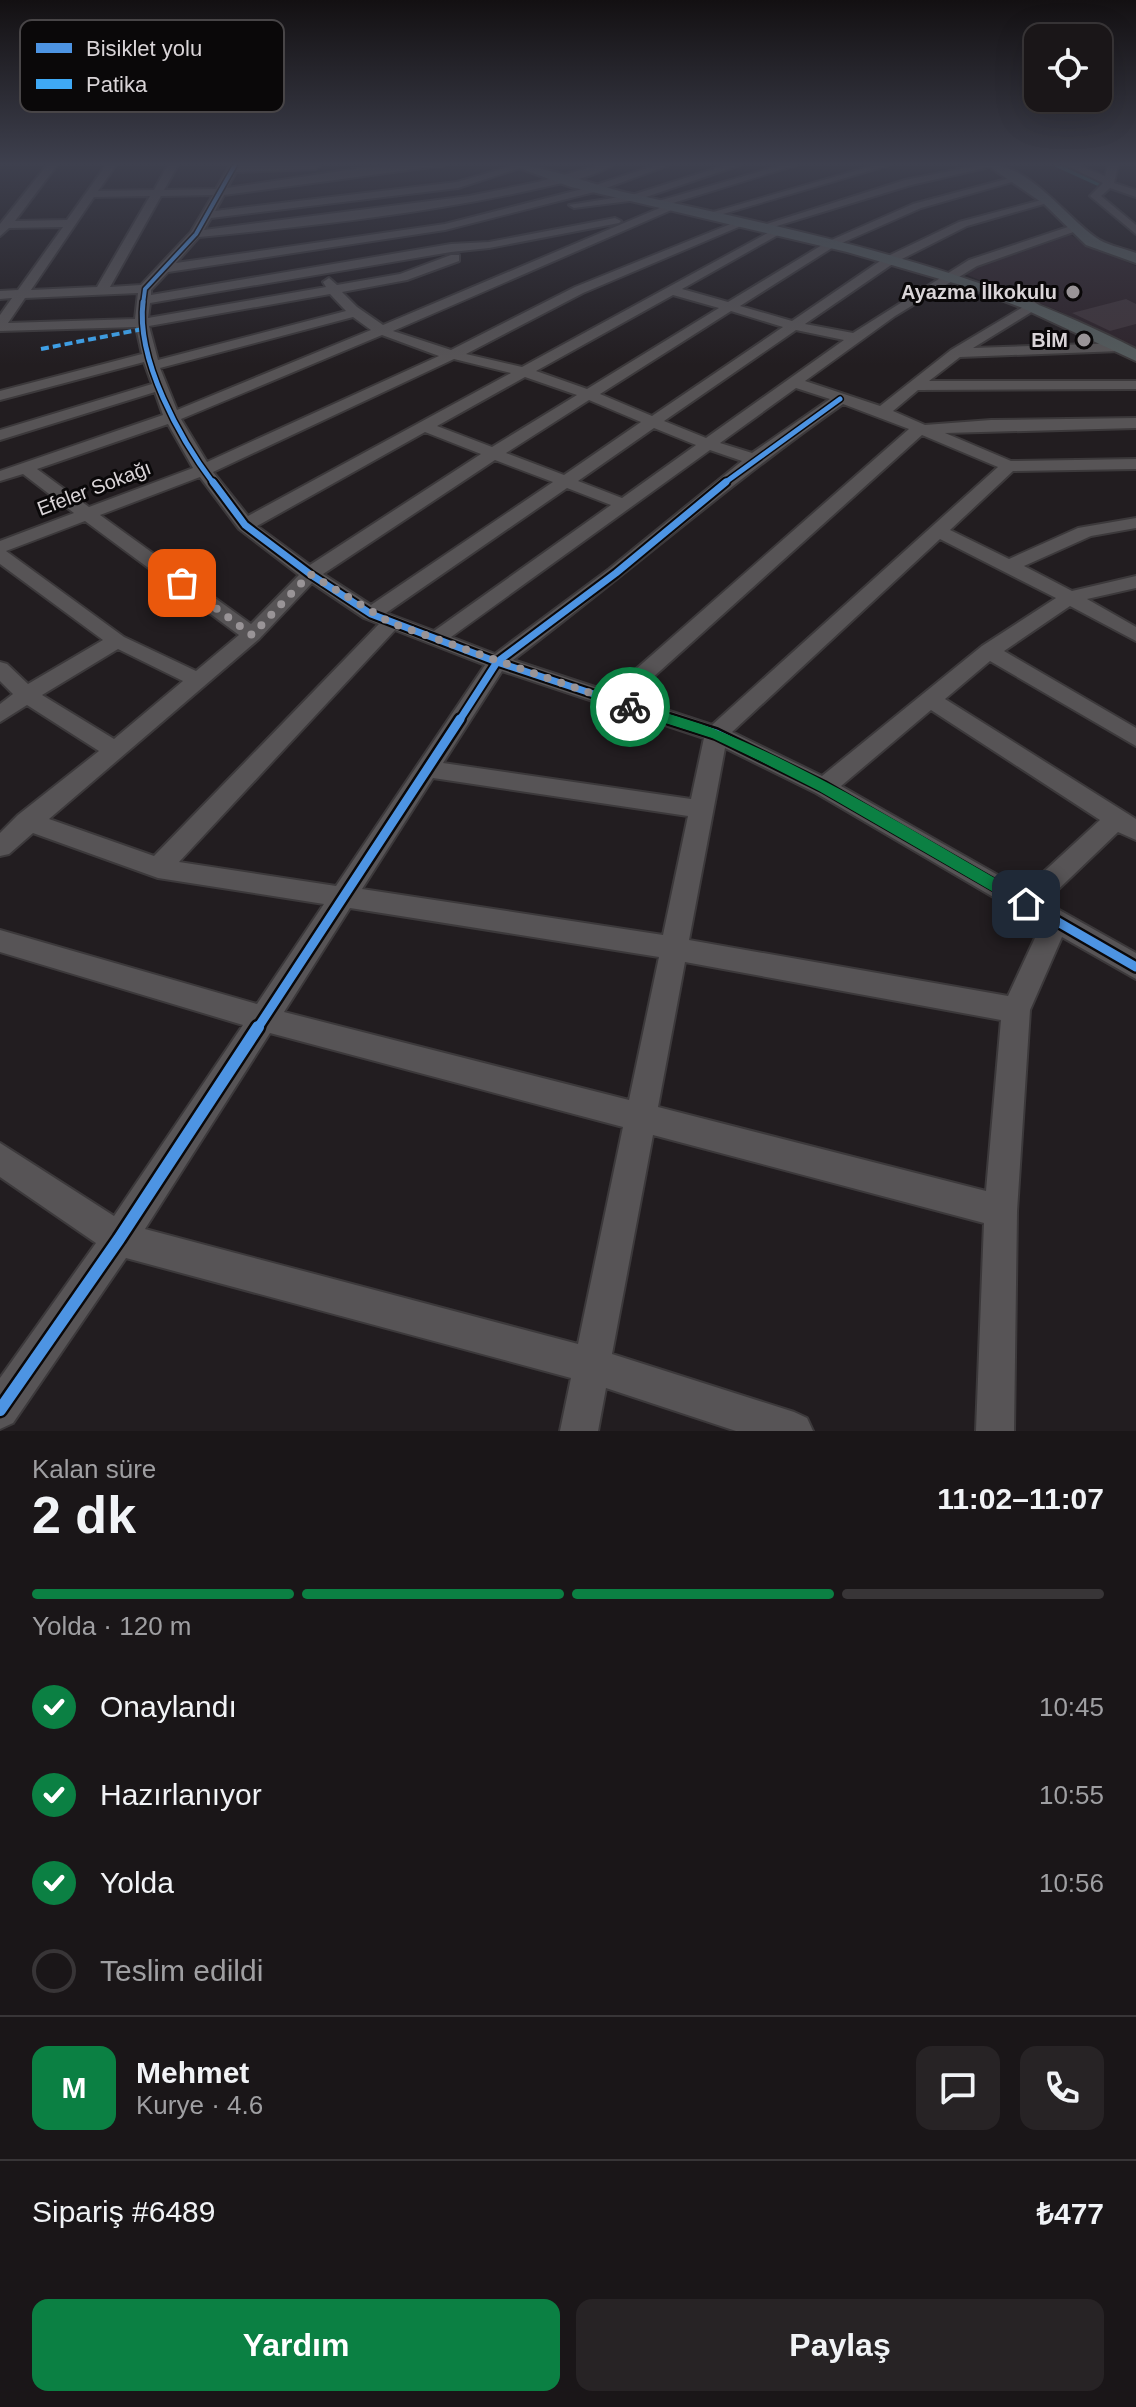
<!DOCTYPE html>
<html lang="tr">
<head>
<meta charset="utf-8">
<style>
	:root { --surface:#1a1618; --page:#272325; --text:#f1f3f6; --muted:#9f9fa2; --line:#383537; --accent:#0b8043 }
	body { margin:0; font-family:Arial,sans-serif; background:var(--page); color:var(--text); height:100vh; display:flex; flex-direction:column; font-size:30px; white-space:nowrap }
	* { box-sizing:border-box; margin:0 }
	p { font-size:26px; color:var(--muted) }
	.icon { flex:none; width:44px; height:44px; fill:none; stroke:currentColor; stroke-width:2; stroke-linecap:round; stroke-linejoin:round }
	.map { position:relative; height:1431px; overflow:hidden }
	.panel { display:flex; flex-direction:column; background:var(--surface); flex:1 }
	.panel>* { flex:none }
	.tools { position:absolute; left:1024px; top:24px; display:grid; gap:16px }
	.tools a { display:grid; place-items:center; width:88px; height:88px; border-radius:16px; background:var(--surface); box-shadow:0 8px 32px #0002,0 0 0 2px var(--line); font-size:40px }
	.pin { position:absolute; display:grid; place-items:center; width:68px; height:68px; color:#fff; margin:-34px; border-radius:16px; box-shadow:0 4px 12px #0006 }
	.courier { position:absolute; display:grid; place-items:center; width:80px; height:80px; margin:-40px; border:6px solid #0b8043; border-radius:50%; background:#fff; color:#222; box-shadow:0 2px 10px #0007 }
	.overview em { font-style:normal; font-weight:700 }
	.overview div { display:flex; flex-direction:column-reverse }
	.overview { display:flex; align-items:center; justify-content:space-between; height:136px; padding:0 32px }
	h1 { font-size:52px; font-weight:700; line-height:60px }
	.bar { display:grid; grid-template-columns:repeat(4,1fr); gap:12px 8px; align-content:center; height:96px; padding:0 32px }
	.bar i { height:10px; border-radius:6px; background:var(--line) }
	.bar .on { background:var(--accent) }
	.bar p { grid-column:span 4 }
	.line { display:flex; align-items:center; gap:20px; padding:0 32px; border-top:2px solid var(--line) }
	.line div { flex:1 }
	.round { display:grid; place-items:center; flex:none; width:84px; height:84px; border-radius:16px; background:var(--page) }
	ol { padding:0 32px; list-style:none }
	li { display:flex; align-items:center; gap:24px; height:88px }
	li p { margin-inline-start:auto }
	li .icon { padding:8px; border-radius:50%; background:var(--accent); color:#fff; stroke-width:4 }
	li:last-child { color:var(--muted) }
	li i { width:44px; height:44px; border:4px solid var(--line); border-radius:50% }
	.cta { display:flex; gap:16px; margin-top:auto; padding:16px 32px }
	.cta a { flex:1; height:92px; border-radius:16px; background:var(--accent); color:#fff; font-size:32px; font-weight:700; line-height:92px; text-align:center }
	.cta a+a { background:var(--page); color:var(--text) }
	.map>svg:first-child { display:block }
	.built { fill:#2e242b }
	.lines { fill:none; stroke-linecap:round; stroke-linejoin:round }
	.stream { stroke:#276967; stroke-width:4 }
	.building { fill:#3f353c }
	.minor-casing { stroke:#3c393b; stroke-width:4 }
	.major-casing { stroke:#3c393b; stroke-width:4 }
	.minor { fill:#575456; fill-rule:evenodd }
	.major { fill:#545b5c; fill-rule:evenodd }
	.quiet { stroke:#3fa9f5; stroke-width:4; stroke-dasharray:8 4; stroke-linecap:butt }
	.cycleway-far4-casing { stroke:#0a0809; stroke-width:7 }
	.cycleway-far3-casing { stroke:#0a0809; stroke-width:8 }
	.cycleway-far2-casing { stroke:#0a0809; stroke-width:11 }
	.cycleway-far1-casing { stroke:#0a0809; stroke-width:14 }
	.cycleway-casing { stroke:#0a0809; stroke-width:17 }
	.cycleway-far4 { stroke:#4d94e3; stroke-width:4 }
	.cycleway-far3 { stroke:#4d94e3; stroke-width:5 }
	.cycleway-far2 { stroke:#4d94e3; stroke-width:7 }
	.cycleway-far1 { stroke:#4d94e3; stroke-width:9 }
	.cycleway { stroke:#4d94e3; stroke-width:12 }
	.route { fill:#0b8043 }
	.done { stroke:#999497; stroke-width:8; stroke-dasharray:0 14.4 }
	.poi-dot { fill:#999497; stroke:#0a0809; stroke-width:3 }
	.labels { text-anchor:middle; stroke-width:6; stroke-linejoin:round; paint-order:stroke }
	.far-poi-label { font-size:20px; font-weight:bold; fill:#d9d4d7; stroke:#0a0809; text-anchor:end }
	.far-street-label { font-size:20px; fill:#d9d4d7; stroke:#0a0809 }
	.key { fill:#0a0809; stroke:#484547; stroke-width:2 }
	.key-label { font-size:22px; fill:#d9d4d7 }
</style>
</head>
<body>
<div class="map">
<svg width="1136" height="1431" viewBox="0 0 1136 1431">
	<rect width="100%" height="100%" fill="#221d20"/>
	<polygon class="built" points="1065,231 1083,243 1136,266 1136,350 1059,311 962,273"/>
	<g class="lines">
		<polyline class="stream" points="1056,165 1098,184"/>
	</g>
	<polygon class="building" points="1126,299 1136,304 1136,324 1110,331 1072,313"/>
	<g class="lines">
		<defs>
			<g id="minor">
				<path d="M47,165H57L15,221L67,220L106,165H116L98,191L154,190L168,165H178L164,190L216,189L230,165L320,166L315,169L236,172L227,188L368,167L445,165L224,195L215,211L457,182L515,165L526,166L458,188L211,218L204,230L469,196L538,182L599,165H612C591,179 556,184 531,190C422,214 310,226 199,237L176,263L445,224L590,187L656,165H669L598,191L445,230L168,272L151,290V295L451,244L489,242L615,218L621,221L619,223L489,248L451,252L150,303L148,318L326,287L323,282L329,278L337,285L400,274L451,255H459V261L407,280L342,292L357,307L383,325L662,207L655,206V202L782,165H796L673,203L676,208L393,331L451,350L575,287L738,221L748,223L583,293L466,354L522,367L775,229L785,231L682,289L728,302L827,242L913,204L1014,177L1019,180L921,208L835,246L740,306L792,321L886,257L959,222L1049,198L1054,201L967,226L894,263L805,324L853,333L969,260L1071,226H1079V230L977,266L895,316L805,381L880,406L951,350L1033,301L1039,305L1038,308L973,348L1120,343L1127,347L1120,351L960,357L929,381H1136V389L918,390L893,411L925,425L991,420L1136,418V428L945,433L1011,461L1136,459V469L1013,471L950,530L1009,559L1078,528L1136,518V528L1091,536L1024,566L1072,591L1136,576V588L1087,599L1136,627V641L1070,606L1004,651L1136,728V746L990,661L945,699L1136,819V840L1118,832L1045,902L1136,953V979L1062,937L1030,1010L1017,1211L1014,1431H976L984,1223L653,1135L612,1354L794,1412L807,1418L813,1431H736L606,1388L598,1431H560L571,1378L126,1258L13,1423L0,1429V1378L96,1243L0,1177V1143L114,1216L243,1025L0,952V930L257,1004L324,904L158,878L33,833L9,854L0,856V833L18,815L99,751L27,705L0,722V704L13,694L0,681V662L7,664L28,684L103,640L0,564V541L74,513L23,474L0,481V471L163,415L155,392L0,440V430L152,384L144,362L0,400V391L142,354L136,327L0,331V315L12,298L0,299V291L18,290L63,227L9,228L0,236V224ZM213,195L191,232L141,285L110,287L161,196ZM150,196L97,287L31,290L94,197ZM138,293L135,319L8,323L25,298ZM330,294L346,311L158,360L149,326ZM673,295L719,308L587,389L536,371ZM731,311L783,327L652,416L600,394ZM353,317L371,330L177,410L160,368ZM796,330L844,340L706,438L664,421ZM382,335L439,356L207,462L181,419ZM454,359L511,373L248,516L213,472ZM525,377L577,395L492,447L437,426ZM796,388L830,399L752,453L720,443ZM589,400L641,422L564,475L506,453ZM843,404L909,429L610,692L513,660C624,576 729,484 843,404ZM168,424L193,468L89,507L37,469ZM654,428L696,445L622,498L578,481ZM425,432L481,454L310,565L257,526ZM922,435L998,467L712,725L630,698ZM710,450L742,461L609,569L495,654L451,637ZM495,460L553,482L371,605L323,574ZM200,477L239,529L299,575L251,624L100,515ZM567,488L611,505L434,631L386,613ZM85,521L239,635L196,671L124,637L6,551ZM940,539L1056,598L982,646L822,776L732,732ZM312,583L364,618L379,624L154,856L49,819L259,639ZM395,630L485,665L336,886L179,862ZM118,649L183,681L114,739L42,695ZM502,671L704,738L691,799L443,763ZM931,710L1100,820L1024,890L841,786ZM725,748L816,793L1041,925L1008,996L689,940ZM433,778L688,816L663,935L362,889ZM350,908L659,957L629,1100L284,1012ZM685,962L1001,1020L986,1191L658,1107ZM270,1033L623,1127L578,1344L145,1229Z"/>
				<polygon points="726,165 740,165 637,200 574,208 569,205 632,195"/>
				<polygon points="875,165 889,165 713,217 703,215"/>
				<polygon points="980,165 998,165 911,185 767,229 757,227 905,180"/>
				<polygon points="1065,165 1077,165 1105,176 1108,165 1118,165 1114,183 1136,190 1136,197 1110,188 1101,196 1136,225 1136,234 1090,196 1103,183"/>
			</g>
			<g id="major">
				<path d="M511,165C538,163 597,186 628,193C802,231 976,267 1136,349V361L1020,307L964,286L847,252L571,187Z"/>
				<path d="M987,165C1027,162 1065,216 1095,237C1105,245 1123,248 1136,253V263L1086,245L1044,204Z"/>
			</g>
		</defs>
		<use href="#minor" class="minor-casing"/>
		<use href="#major" class="major-casing"/>
		<use href="#minor" class="minor"/>
		<use href="#major" class="major"/>
		<polyline class="quiet" points="41,349 143,329"/>
		<defs>
			<polyline id="cycleway-far4" points="143,304 145,289 196,234 235,165"/>
			<g id="cycleway-far3">
				<path d="M143,302C136,360 180,439 214,484"/>
				<polyline points="723,484 840,399"/>
			</g>
			<g id="cycleway-far2">
				<polyline points="213,482 245,525 310,574 371,614 497,662 675,721"/>
				<polyline points="459,721 497,662 616,573 726,482"/>
			</g>
			<g id="cycleway-far1">
				<polyline points="669,719 716,734 824,787 1136,967"/>
				<polyline points="257,1029 460,719"/>
			</g>
			<polyline id="cycleway" points="0,1410 119,1239 258,1027"/>
		</defs>
		<use href="#cycleway-far4" class="cycleway-far4-casing"/>
		<use href="#cycleway-far3" class="cycleway-far3-casing"/>
		<use href="#cycleway-far2" class="cycleway-far2-casing"/>
		<use href="#cycleway-far1" class="cycleway-far1-casing"/>
		<use href="#cycleway" class="cycleway-casing"/>
		<use href="#cycleway-far4" class="cycleway-far4"/>
		<use href="#cycleway-far3" class="cycleway-far3"/>
		<use href="#cycleway-far2" class="cycleway-far2"/>
		<use href="#cycleway-far1" class="cycleway-far1"/>
		<use href="#cycleway" class="cycleway"/>
	</g>
	<linearGradient id="sky" x2="0" y2="1"><stop stop-color="#131012"/><stop offset="0.45" stop-color="#3e404e"/><stop offset="1" stop-color="#3e404e" stop-opacity="0"/></linearGradient>
	<rect width="1136" height="365" fill="url(#sky)"/>
	<path class="route" d="M630,703C661,712 694,720 724,733C831,778 931,842 1031,899L1034,904L1026,910L1021,908L819,791L758,760L712,738L625,710L624,707Z"/>
	<g class="lines">
		<polyline class="done" points="182,583 252,635 310,574 391,623 630,707"/>
	</g>
	<g class="poi-dot">
		<circle cx="1073" cy="292" r="8"/>
		<circle cx="1084" cy="340" r="8"/>
	</g>
	<g class="labels">
		<g class="far-poi-label">
			<text x="1057" y="299">Ayazma İlkokulu</text>
			<text x="1068" y="347">BİM</text>
		</g>
		<g class="far-street-label">
			<text transform="translate(94 488) rotate(-21)" y="7">Efeler Sokağı</text>
		</g>
	</g>
	<rect x="20" y="20" width="264" height="92" rx="12" class="key"/>
	<rect x="36" y="43" width="36" height="10" fill="#4d94e3"/>
	<rect x="36" y="79" width="36" height="10" fill="#3fa9f5"/>
	<g class="key-label">
		<text x="86" y="56">Bisiklet yolu</text>
		<text x="86" y="92">Patika</text>
	</g>
</svg>
<div class="tools">
<a><svg class="icon" aria-label="locate" viewBox="0 0 24 24"><circle cx="12" cy="12" r="6"/><path d="M12 2v4M12 18v4M2 12h4M18 12h4"/></svg></a>
</div>
<div class="pin" style="left:182px;top:583px;background:#ea580c"><svg class="icon" aria-label="bag" viewBox="0 0 24 24"><path d="M5 8h14l-1 12H6zM9 8a3 3 0 0 1 6 0"/></svg></div>
<div class="pin" style="left:1026px;top:904px;background:#1f2937"><svg class="icon" aria-label="home" viewBox="0 0 24 24"><path d="M3 11l9-7 9 7M6 9v11h12V9"/></svg></div>
<div class="courier" style="left:630px;top:707px"><svg class="icon" aria-label="bike" viewBox="0 0 24 24"><circle cx="6" cy="16" r="4"/><circle cx="18" cy="16" r="4"/><path d="M6 16l4-8h5l3 8M10 8l3 8H6M13 5h3"/></svg></div>
</div>
<section class="panel">
<div class="overview"><div><h1>2 dk</h1><p>Kalan süre</p></div><em>11:02–11:07</em></div>
<div class="bar"><i class="on"></i><i class="on"></i><i class="on"></i><i></i><p>Yolda · 120 m</p></div>
<ol>
<li><svg class="icon" aria-label="check" viewBox="0 0 24 24"><path d="M5 12l5 5 9-10"/></svg>Onaylandı<p>10:45</p></li>
<li><svg class="icon" aria-label="check" viewBox="0 0 24 24"><path d="M5 12l5 5 9-10"/></svg>Hazırlanıyor<p>10:55</p></li>
<li><svg class="icon" aria-label="check" viewBox="0 0 24 24"><path d="M5 12l5 5 9-10"/></svg>Yolda<p>10:56</p></li>
<li><i></i>Teslim edildi</li>
</ol>
<div class="line" style="height:144px"><b class="round" style="background:var(--accent);color:#fff">M</b><div><b>Mehmet</b><p>Kurye · 4.6</p></div><a class="round"><svg class="icon" aria-label="chat" viewBox="0 0 24 24"><path d="M4 5h16v11H9l-5 4z"/></svg></a><a class="round"><svg class="icon" aria-label="phone" viewBox="0 0 24 24"><path d="M5 4h4l2 5-3 2q2 4 5 5l2-3 5 2v4C11 20 4 13 5 4z"/></svg></a></div>
<div class="line" style="height:104px"><div>Sipariş #6489</div><b>₺477</b></div>
<div class="cta"><a>Yardım</a><a>Paylaş</a></div>
</section>
</body>
</html>
